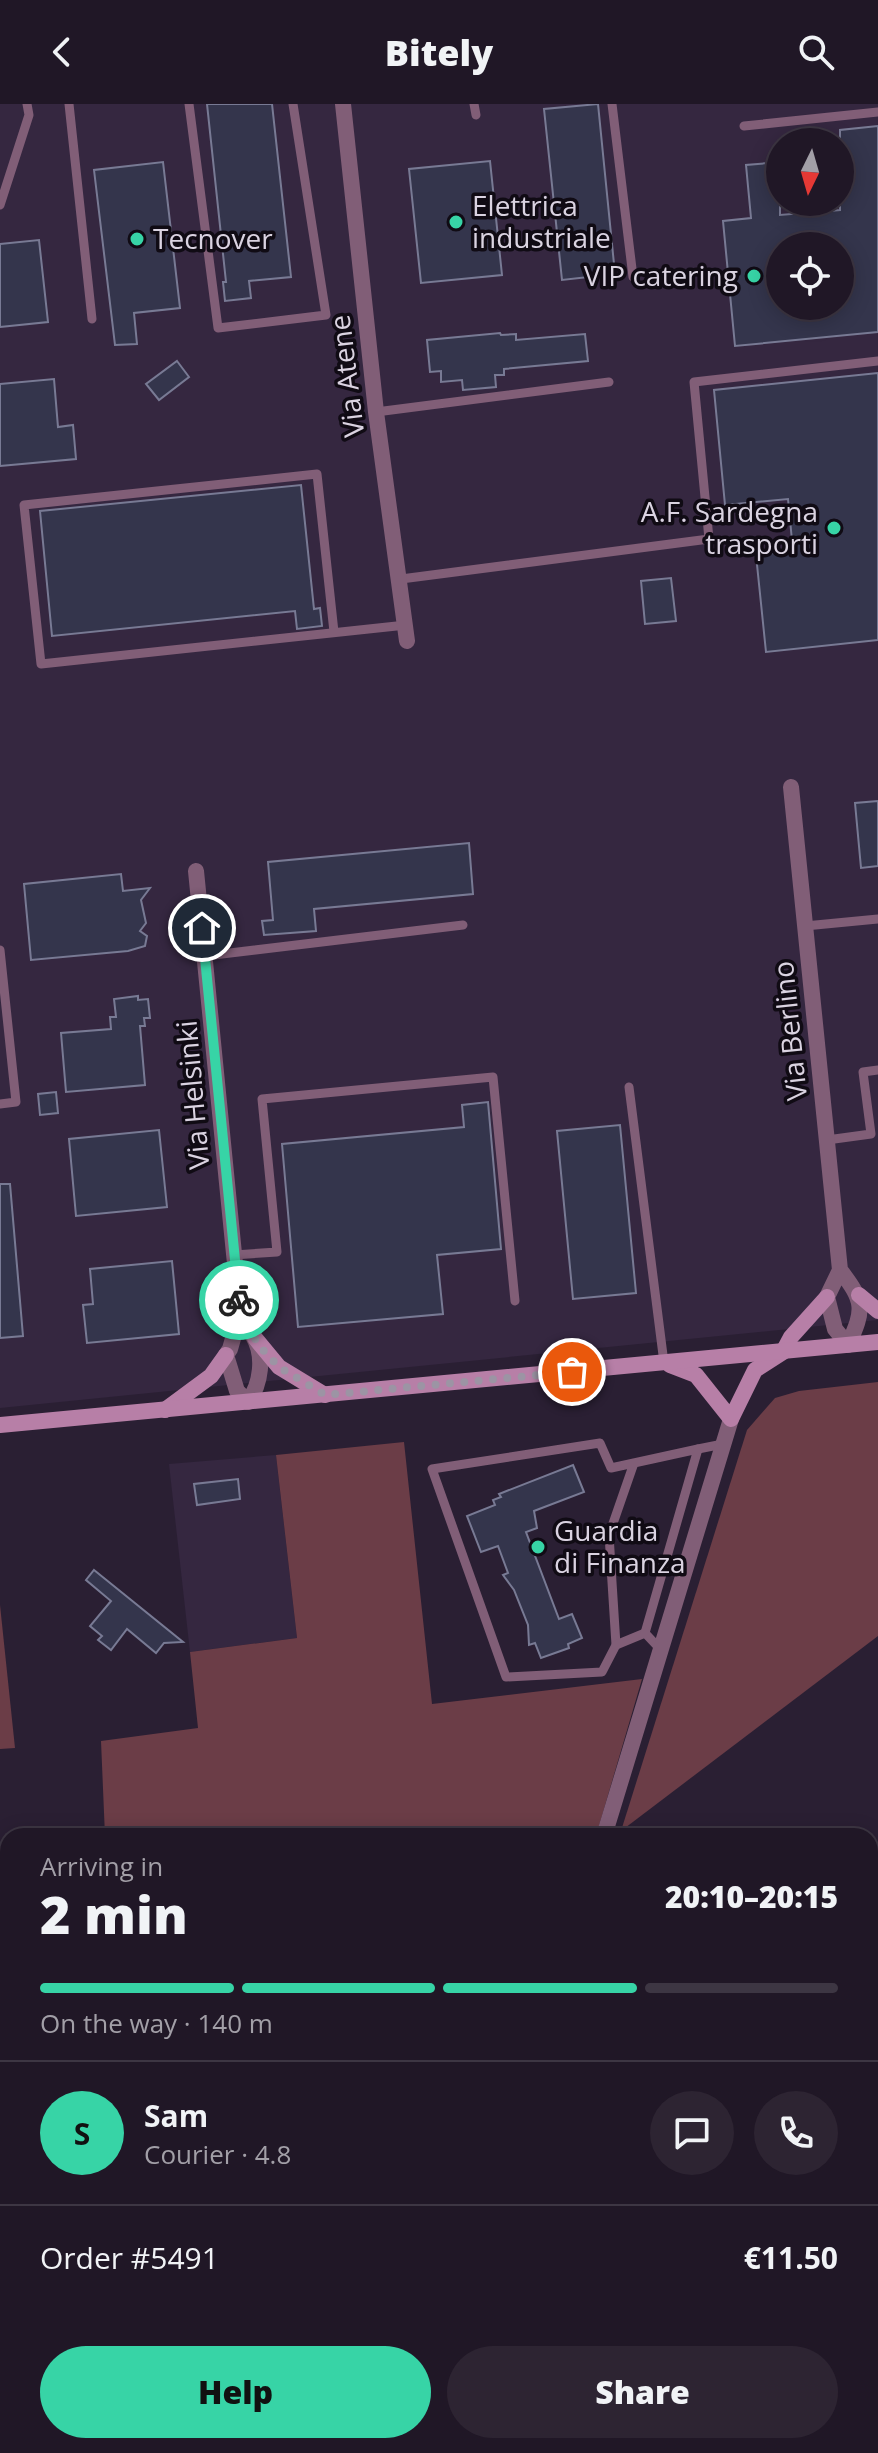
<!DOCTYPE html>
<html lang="en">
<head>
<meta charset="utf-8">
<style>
	:root { --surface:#201726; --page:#2d2432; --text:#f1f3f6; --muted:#a29fa7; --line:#3d3643; --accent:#37d4a6 }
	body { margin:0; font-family:"Open Sans",sans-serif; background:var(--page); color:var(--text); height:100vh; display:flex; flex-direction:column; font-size:30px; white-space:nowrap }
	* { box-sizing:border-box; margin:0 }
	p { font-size:26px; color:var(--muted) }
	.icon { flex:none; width:44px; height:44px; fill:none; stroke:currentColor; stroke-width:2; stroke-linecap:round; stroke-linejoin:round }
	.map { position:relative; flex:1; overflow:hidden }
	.side { position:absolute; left:0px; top:1724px; width:878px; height:626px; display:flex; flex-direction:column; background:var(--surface); border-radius:24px 24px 0 0; box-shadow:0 4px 20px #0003,0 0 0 2px var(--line) }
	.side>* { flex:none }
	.needle { width:52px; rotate:185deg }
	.tools { position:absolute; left:766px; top:24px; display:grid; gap:16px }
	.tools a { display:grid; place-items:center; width:88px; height:88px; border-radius:50%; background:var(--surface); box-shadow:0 4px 20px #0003,0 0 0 2px var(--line); font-size:40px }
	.pin { position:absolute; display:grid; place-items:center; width:68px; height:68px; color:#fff; margin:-34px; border:4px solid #fff; border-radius:50%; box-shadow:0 2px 8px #0007 }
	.courier { position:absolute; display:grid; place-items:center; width:80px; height:80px; margin:-40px; border:6px solid #37d4a6; border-radius:50%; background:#fff; color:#222; box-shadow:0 2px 10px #0007 }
	.head em { font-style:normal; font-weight:800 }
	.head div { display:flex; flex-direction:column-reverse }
	.head { display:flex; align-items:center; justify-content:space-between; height:136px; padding:0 40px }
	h1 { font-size:52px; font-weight:800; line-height:60px }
	.bar { display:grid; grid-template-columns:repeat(4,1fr); gap:12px 8px; align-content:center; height:96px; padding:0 40px }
	.bar i { height:10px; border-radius:6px; background:var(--line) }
	.bar .current { background:var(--accent) }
	.bar p { grid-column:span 4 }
	.line { display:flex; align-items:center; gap:20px; padding:0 40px; border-top:2px solid var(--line) }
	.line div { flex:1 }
	.round { display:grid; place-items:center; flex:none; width:84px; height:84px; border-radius:42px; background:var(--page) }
	.action { display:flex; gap:16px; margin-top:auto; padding:16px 40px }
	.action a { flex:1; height:92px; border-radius:48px; background:var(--accent); color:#111; font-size:32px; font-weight:800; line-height:92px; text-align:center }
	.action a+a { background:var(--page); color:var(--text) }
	header { display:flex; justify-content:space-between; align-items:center; height:104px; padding:0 40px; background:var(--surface); font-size:36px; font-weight:800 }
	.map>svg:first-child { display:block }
	.built { fill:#352740; fill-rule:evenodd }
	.green { fill:#6b3d47 }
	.building { fill:#34354c; stroke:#787a94; stroke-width:2; fill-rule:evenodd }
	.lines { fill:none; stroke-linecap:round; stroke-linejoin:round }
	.lane { stroke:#815e77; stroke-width:9 }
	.street { stroke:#815e77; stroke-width:16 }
	.secondary { stroke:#b77fa7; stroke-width:16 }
	.done { stroke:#9c94a4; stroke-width:8; stroke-dasharray:0 14.4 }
	.route { stroke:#37d4a6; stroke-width:10 }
	.poi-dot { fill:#37d4a6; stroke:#100b14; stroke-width:3 }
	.labels { text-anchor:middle; stroke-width:7; stroke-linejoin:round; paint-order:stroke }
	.poi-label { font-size:28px; fill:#dad3e1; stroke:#100b14; text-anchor:start }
	.street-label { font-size:28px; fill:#dad3e1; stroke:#100b14 }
</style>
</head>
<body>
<header><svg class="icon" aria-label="back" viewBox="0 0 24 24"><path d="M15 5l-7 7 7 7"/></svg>Bitely<svg class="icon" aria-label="search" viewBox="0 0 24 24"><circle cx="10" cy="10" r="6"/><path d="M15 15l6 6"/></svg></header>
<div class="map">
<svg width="878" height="2349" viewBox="0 0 878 2349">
	<rect width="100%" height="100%" fill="#2a1f33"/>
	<g class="built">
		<path d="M0,0H878V1216L0,1304ZM780,38H840V98H780ZM780,142H840V202H780Z"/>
		<polygon points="276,1351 297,1534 190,1548 169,1360"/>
	</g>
	<g class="green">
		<polygon points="878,1278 878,1532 621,1727 747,1326 775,1294 799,1287"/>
		<polygon points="404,1338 432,1600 642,1575 596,1732 105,1732 101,1637 198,1624 190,1548 297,1534 276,1351"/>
		<polygon points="0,1501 15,1644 0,1645"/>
		<polygon points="8,1807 8,1917 0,1920 0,1808"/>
		<polygon points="878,2138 878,2252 870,2251 870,2167"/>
		<polygon points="8,2199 8,2316 0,2320 0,2203"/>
	</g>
	<g class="building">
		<polygon points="207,0 272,0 291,173 249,177 251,194 225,197 223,178 226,178"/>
		<polygon points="598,0 615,170 562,176 544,5"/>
		<path d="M878,22V228L735,242L723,117L751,114L746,61L780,58V111L840,106V26ZM780,142H840V202H780Z"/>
		<polygon points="490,57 502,171 421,179 409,65"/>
		<polygon points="163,58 180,204 134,209 137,240 115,241 94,66"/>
		<polygon points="39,136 48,218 0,223 0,140"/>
		<polygon points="500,229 501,231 516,230 516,236 585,230 588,257 504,265 504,271 495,271 496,283 463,286 462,276 441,278 441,267 430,268 427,236"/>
		<polygon points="177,257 189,273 159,296 146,280"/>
		<polygon points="878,269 878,536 766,548 756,451 793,447 788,395 725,401 714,286"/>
		<polygon points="54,275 58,323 73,321 76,355 0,362 0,280"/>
		<polygon points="301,381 314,505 320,504 322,522 297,525 295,507 52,532 40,407"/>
		<polygon points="671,474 676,517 645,520 641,477"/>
		<polygon points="878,697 878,762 861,764 855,699"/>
		<polygon points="469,739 473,790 314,805 316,827 264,831 262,817 273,816 268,758"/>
		<polygon points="121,770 123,787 150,784 141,796 146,819 140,827 147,832 145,842 128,847 31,856 24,780"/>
		<polygon points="138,892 138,896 148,895 150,914 144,914 145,922 140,922 145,981 66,988 61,929 111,925 110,913 116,913 114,895"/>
		<polygon points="56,988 58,1009 40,1011 38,990"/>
		<polygon points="488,998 501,1145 437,1151 443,1210 298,1223 282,1040 464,1023 462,1001"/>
		<polygon points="620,1021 636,1189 573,1195 557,1027"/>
		<polygon points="159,1026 167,1103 76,1112 69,1035"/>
		<polygon points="0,1080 10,1080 23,1232 0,1234"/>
		<polygon points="172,1157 179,1230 87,1239 83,1201 93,1200 90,1165"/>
		<polygon points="573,1361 584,1388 534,1407 537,1424 526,1428 559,1515 572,1510 582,1534 568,1540 569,1544 541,1554 535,1539 529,1541 528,1521 514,1486 503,1471 508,1469 498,1442 481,1448 467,1412 495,1401 493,1396 501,1393 499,1390"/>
		<polygon points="238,1375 240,1395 197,1401 194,1380"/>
		<polygon points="94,1466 183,1538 164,1539 156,1549 127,1525 111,1546 98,1536 102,1532 90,1522 111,1497 86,1476"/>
	</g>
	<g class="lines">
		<g class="lane">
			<polyline points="69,0 92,215"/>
			<polyline points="189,0 218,224 326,211 293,0"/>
			<polyline points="474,0 476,11"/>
			<polyline points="612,0 633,173"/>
			<polyline points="744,22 878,8"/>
			<polyline points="0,101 29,11 27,0"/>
			<polyline points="376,308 609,278"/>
			<polyline points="401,475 709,435 694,278 878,257"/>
			<polyline points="334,528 317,370 24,401 41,560 406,521"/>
			<polyline points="805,822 878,815"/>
			<polyline points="0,846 16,998 0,1000"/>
			<polyline points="205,852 463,821"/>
			<polyline points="629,983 664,1259"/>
			<polyline points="827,1036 871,1030 863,968 878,966"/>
			<polyline points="234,1151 277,1148 262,995 493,973 515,1197"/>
			<polyline points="634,1359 609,1431 616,1541 602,1568 506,1573 432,1365 600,1339 611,1364 698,1345"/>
			<polyline points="616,1541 645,1529"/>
			<polyline points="661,1546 645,1529 698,1345 723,1340"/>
			<polyline points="0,2195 8,2192"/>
		</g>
		<g class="street">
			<polyline points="343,0 376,308 407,537"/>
			<path d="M791,683L840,1166L827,1193L835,1225L848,1241C865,1205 864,1197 840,1166"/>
			<path d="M196,767L240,1210C243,1218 248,1224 253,1232C265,1252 261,1280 248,1298L237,1287L226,1251L230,1245L240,1210"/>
			<polyline points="604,1732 731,1315"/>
			<polyline points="870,1976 874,1962"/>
			<polyline points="0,2072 8,2069"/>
			<polyline points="870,2283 878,2285"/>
			<polyline points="413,2342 422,2349"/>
			<polyline points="102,2349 108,2342"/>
		</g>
		<g class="secondary">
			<polyline points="859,1191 878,1207"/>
			<polyline points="255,1234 279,1263 325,1291"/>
			<polyline points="670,1261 696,1271 731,1315 755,1266 783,1248 791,1233 827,1193"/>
			<polyline points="165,1306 211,1272 226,1251"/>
			<polyline points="0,1321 878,1238"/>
			<polyline points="870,1780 878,1771"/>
			<polyline points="585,2349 586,2342"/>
			<polyline points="609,2349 610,2342"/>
		</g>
	</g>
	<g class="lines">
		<polyline class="done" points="239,1196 244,1219 263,1246 279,1263 325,1291 572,1268"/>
		<polyline class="route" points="202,824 239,1196"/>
	</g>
	<g class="poi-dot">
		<circle cx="456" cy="118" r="8"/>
		<circle cx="137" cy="135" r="8"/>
		<circle cx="754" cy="172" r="8"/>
		<circle cx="834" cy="424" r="8"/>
		<circle cx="538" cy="1443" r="8"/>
	</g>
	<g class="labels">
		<g class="poi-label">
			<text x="472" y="112">Elettrica<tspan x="472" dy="32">industriale</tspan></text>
			<text x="153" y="145">Tecnover</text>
			<text x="738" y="182" text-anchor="end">VIP catering</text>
			<text x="818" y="418" text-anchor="end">A.F. Sardegna<tspan x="818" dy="32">trasporti</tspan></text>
			<text x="554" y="1437">Guardia<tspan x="554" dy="32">di Finanza</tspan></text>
		</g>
		<g class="street-label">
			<text transform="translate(347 272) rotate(-97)" y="10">Via Atene</text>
			<text transform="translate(790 927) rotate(-96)" y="10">Via Berlino</text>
			<text transform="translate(193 991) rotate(-95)" y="10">Via Helsinki</text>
		</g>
	</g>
</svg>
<div class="tools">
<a><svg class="needle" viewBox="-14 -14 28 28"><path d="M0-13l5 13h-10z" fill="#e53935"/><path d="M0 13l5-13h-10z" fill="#a29fa7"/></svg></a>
<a><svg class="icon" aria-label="locate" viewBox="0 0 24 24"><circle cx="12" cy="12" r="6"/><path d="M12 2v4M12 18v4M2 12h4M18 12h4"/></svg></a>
</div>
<div class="pin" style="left:572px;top:1268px;background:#ea580c"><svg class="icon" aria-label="bag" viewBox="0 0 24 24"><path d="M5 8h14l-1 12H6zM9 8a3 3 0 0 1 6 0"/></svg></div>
<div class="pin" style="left:202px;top:824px;background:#1f2937"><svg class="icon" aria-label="home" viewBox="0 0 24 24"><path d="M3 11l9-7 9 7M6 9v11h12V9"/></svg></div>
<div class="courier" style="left:239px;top:1196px"><svg class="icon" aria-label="bike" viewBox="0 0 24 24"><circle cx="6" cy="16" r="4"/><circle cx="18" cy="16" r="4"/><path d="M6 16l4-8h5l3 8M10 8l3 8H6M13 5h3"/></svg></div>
<section class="side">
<div class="head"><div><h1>2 min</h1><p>Arriving in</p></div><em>20:10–20:15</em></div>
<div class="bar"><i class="current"></i><i class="current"></i><i class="current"></i><i></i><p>On the way · 140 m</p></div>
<div class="line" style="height:144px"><b class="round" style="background:var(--accent);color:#111">S</b><div><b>Sam</b><p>Courier · 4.8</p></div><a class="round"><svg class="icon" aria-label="chat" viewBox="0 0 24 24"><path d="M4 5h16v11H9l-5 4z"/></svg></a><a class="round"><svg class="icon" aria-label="phone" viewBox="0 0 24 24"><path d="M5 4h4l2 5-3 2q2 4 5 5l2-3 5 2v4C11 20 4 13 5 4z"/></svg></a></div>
<div class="line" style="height:104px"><div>Order #5491</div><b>€11.50</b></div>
<div class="action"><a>Help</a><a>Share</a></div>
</section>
</div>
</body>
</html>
